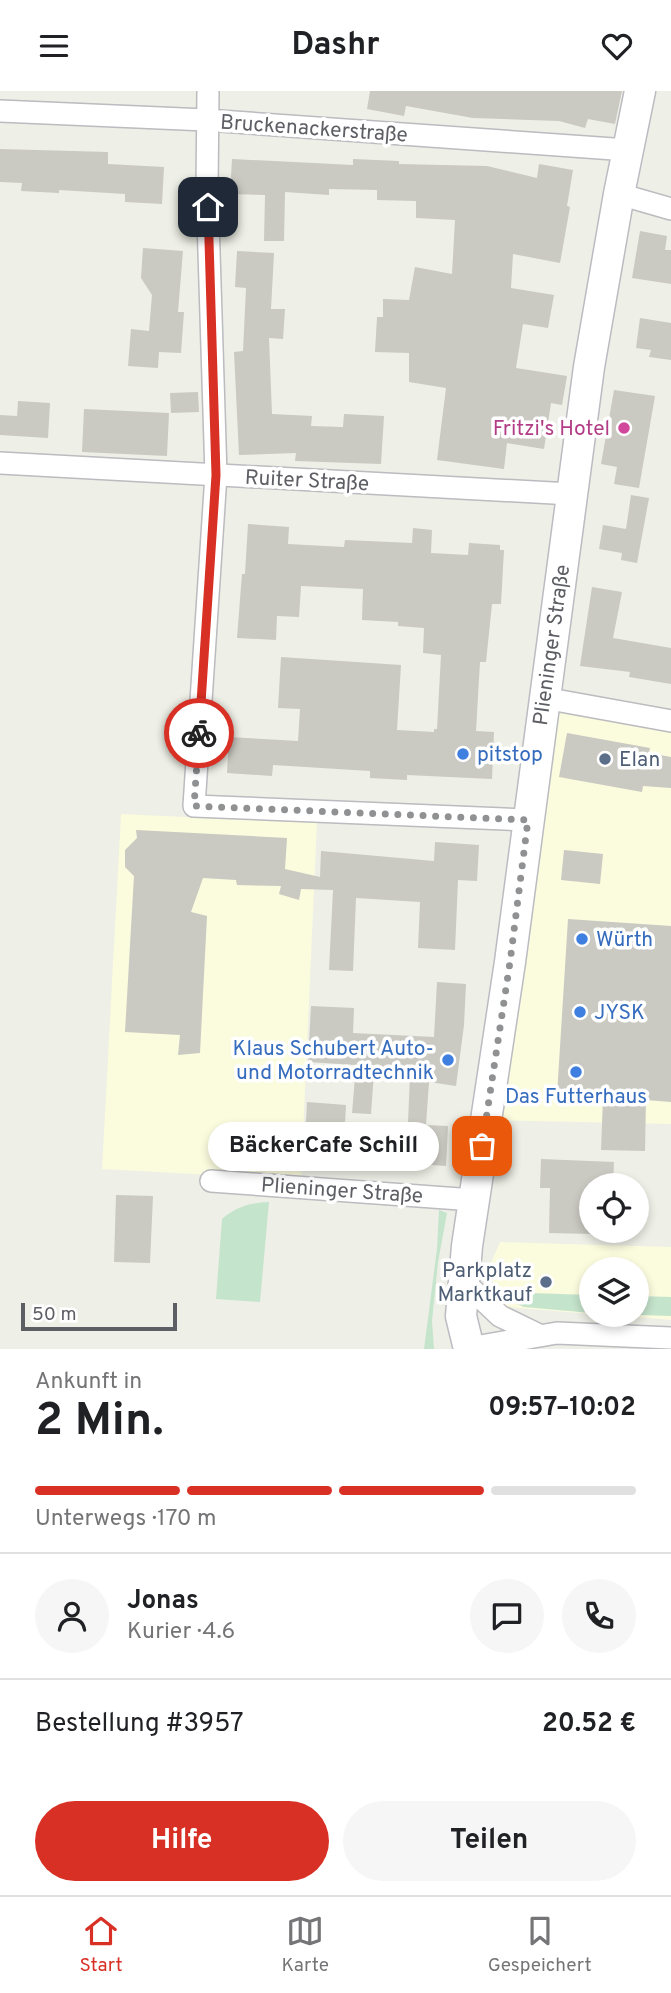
<!DOCTYPE html>
<html lang="de">
<head>
<meta charset="utf-8">
<style>
	:root { --surface:#fff; --page:#f6f6f6; --text:#202124; --muted:#757577; --line:#e0e0e0; --accent:#d93025 }
	body { margin:0; font-family:Overpass,sans-serif; background:var(--page); color:var(--text); height:100vh; display:flex; flex-direction:column; font-size:26px; white-space:nowrap }
	* { box-sizing:border-box; margin:0 }
	p { font-size:23px; color:var(--muted) }
	.icon { flex:none; width:38px; height:38px; fill:none; stroke:currentColor; stroke-width:2; stroke-linecap:round; stroke-linejoin:round }
	.map { position:relative; height:1258px; overflow:hidden }
	.side { display:flex; flex-direction:column; background:var(--surface); flex:1 }
	.side>* { flex:none }
	.tools { position:absolute; left:579px; top:1082px; display:grid; gap:14px }
	.tools a { display:grid; place-items:center; width:70px; height:70px; border-radius:50%; background:var(--surface); box-shadow:0 4px 10px #0003; font-size:35px }
	.scale { position:absolute; left:21px; bottom:18px; width:156px; box-sizing:border-box; padding-left:7px; border:4px solid #5e5f65; border-top:0; font-size:19px; line-height:24px; white-space:nowrap; color:#5e5f65; -webkit-text-stroke:5px #fff; paint-order:stroke }
	.pin { position:absolute; display:grid; place-items:center; width:60px; height:60px; color:#fff; margin:-30px; border-radius:14px; box-shadow:0 4px 10px #0006 }
	.courier { position:absolute; display:grid; place-items:center; width:70px; height:70px; margin:-35px; border:5px solid #d93025; border-radius:50%; background:#fff; color:#222; box-shadow:0 2px 9px #0007 }
	.bubble { position:absolute; height:49px; border-radius:24px; background:var(--surface); box-shadow:0 4px 10px #0003; font-size:23px; font-weight:700; line-height:49px; text-align:center }
	.head em { font-style:normal; font-weight:700 }
	.head div { display:flex; flex-direction:column-reverse }
	.head { display:flex; align-items:center; justify-content:space-between; height:119px; padding:0 35px }
	h1 { font-size:46px; font-weight:700; line-height:52px }
	.bar { display:grid; grid-template-columns:repeat(4,1fr); gap:10px 7px; align-content:center; height:84px; padding:0 35px }
	.bar i { height:9px; border-radius:5px; background:var(--line) }
	.bar .current { background:var(--accent) }
	.bar p { grid-column:span 4 }
	.line { display:flex; align-items:center; gap:18px; padding:0 35px; border-top:2px solid var(--line) }
	.line div { flex:1 }
	.round { display:grid; place-items:center; flex:none; width:74px; height:74px; border-radius:37px; background:var(--page) }
	.primary-button { display:flex; gap:14px; margin-top:auto; padding:14px 35px }
	.primary-button a { flex:1; height:80px; border-radius:42px; background:var(--accent); color:#fff; font-size:28px; font-weight:700; line-height:80px; text-align:center }
	.primary-button a+a { background:var(--page); color:var(--text) }
	header { display:flex; justify-content:space-between; align-items:center; height:91px; padding:0 35px; background:var(--surface); font-size:32px; font-weight:700 }
	.dock { display:flex; justify-content:space-around; align-items:center; height:98px; border-top:2px solid var(--line); background:var(--surface); font-size:19px; color:var(--muted) }
	.dock a { display:grid; justify-items:center; gap:4px }
	.dock .current { color:var(--accent) }
	.map>svg:first-child { display:block }
	.commercial { fill:#fbfbde }
	.green { fill:#c5e4cc }
	.building { fill:#cac9c2 }
	.lines { fill:none; stroke-linecap:round; stroke-linejoin:round }
	.minor-casing { stroke:#bbbbc0; stroke-width:24 }
	.secondary-casing { stroke:#bbbcc2; stroke-width:33 }
	.minor { stroke:#fff; stroke-width:21 }
	.secondary { stroke:#fff; stroke-width:30 }
	.done { stroke:#909192; stroke-width:7; stroke-dasharray:0 12.6 }
	.route { stroke:#d93025; stroke-width:9 }
	.hotel-dot { fill:#d1479c; stroke:#fff; stroke-width:2.5 }
	.shop-dot { fill:#3f7fe0; stroke:#fff; stroke-width:2.5 }
	.service-dot { fill:#5c6f8a; stroke:#fff; stroke-width:2.5 }
	.labels { text-anchor:middle; stroke-width:7; stroke-linejoin:round; paint-order:stroke }
	.street-label { font-size:21px; fill:#5e5f65; stroke:#fff }
	.hotel-label { font-size:21px; fill:#b23c85; stroke:#fff; text-anchor:end }
	.shop-label { font-size:21px; fill:#366cbe; stroke:#fff; text-anchor:start }
	.service-label { font-size:21px; fill:#4e5e75; stroke:#fff; text-anchor:start }
</style>
</head>
<body>
<header><svg class="icon" aria-label="menu" viewBox="0 0 24 24"><path d="M4 6h16M4 12h16M4 18h16"/></svg>Dashr<svg class="icon" aria-label="heart" viewBox="0 0 24 24"><path d="M12 20l-8-8c-3-5 5-10 8-4 3-6 11-1 8 4z"/></svg></header>
<div class="map">
<svg width="671" height="1258" viewBox="0 0 671 1258">
	<rect width="100%" height="100%" fill="#eeefe6"/>
	<g class="commercial">
		<polygon points="544,607 671,630 671,1033 487,1029"/>
		<polygon points="121,723 317,732 301,1089 102,1078"/>
		<polygon points="500,1151 671,1156 671,1229 600,1223 637,1223 637,1178 592,1178 591,1223 497,1215 490,1174"/>
	</g>
	<g class="green">
		<path d="M269,1111L260,1211L216,1208L222,1128C237,1115 250,1112 269,1111Z"/>
		<polygon points="439,1119 447,1122 438,1171 432,1230 434,1258 424,1258 437,1158"/>
		<polygon points="503,1201 591,1204 591,1222 524,1216 497,1205"/>
		<polygon points="637,1205 671,1206 671,1225 609,1223 637,1223"/>
	</g>
	<g class="building">
		<polygon points="370,0 622,0 615,33 588,28 585,37 559,30 473,27 406,15 404,25 367,18"/>
		<polygon points="0,58 108,61 108,73 164,76 162,113 125,111 125,103 59,99 59,102 21,100 22,92 0,91"/>
		<polygon points="232,68 353,74 353,68 399,70 399,73 487,75 537,87 539,73 573,79 567,115 570,116 560,172 513,163 511,197 554,204 548,237 523,233 516,277 567,285 562,314 551,312 544,358 507,352 504,378 437,369 446,297 409,291 409,262 375,261 377,226 383,226 383,208 409,209 415,176 452,183 455,129 416,127 416,110 377,109 377,99 329,98 329,104 285,101 284,150 264,150 265,104 230,103"/>
		<polygon points="640,140 667,145 665,159 671,159 671,193 632,187"/>
		<polygon points="143,157 183,160 178,221 184,221 181,262 159,261 158,277 128,275 131,238 149,240 152,204 141,187"/>
		<polygon points="237,160 274,162 271,218 285,218 283,248 269,247 272,323 312,325 311,335 343,336 344,323 384,325 381,373 295,370 296,362 239,364 234,261 243,260 246,197 235,196"/>
		<polygon points="640,227 671,232 671,269 649,266 651,259 636,257"/>
		<polygon points="614,299 655,305 639,397 614,393 617,376 601,373"/>
		<polygon points="198,301 199,321 171,322 170,302"/>
		<polygon points="18,310 50,312 48,347 0,344 0,324 17,325"/>
		<polygon points="84,318 169,322 167,365 82,361"/>
		<polygon points="631,404 649,407 637,472 621,469 622,462 599,458 603,434 626,438"/>
		<polygon points="248,433 289,436 288,453 344,456 345,449 412,452 413,437 432,439 431,462 468,464 469,452 500,454 500,459 504,459 501,513 492,513 486,571 480,571 476,640 494,641 492,688 407,684 407,689 370,687 370,680 273,674 272,685 227,682 229,646 298,650 300,618 278,617 281,566 401,574 397,639 434,641 434,638 437,638 441,564 423,562 424,537 398,535 398,531 362,529 363,498 301,495 299,526 277,525 276,549 237,547 242,483 245,483"/>
		<polygon points="592,496 622,501 613,547 671,557 671,593 629,586 630,581 580,575"/>
		<polygon points="567,642 650,657 649,662 671,666 671,697 643,695 642,701 559,686"/>
		<polygon points="136,739 287,747 285,778 320,786 321,760 434,770 435,751 479,754 477,790 458,789 455,859 418,857 420,811 356,807 353,880 329,879 333,799 301,798 299,809 279,803 281,795 237,794 236,789 203,787 191,821 207,825 200,962 178,964 180,944 125,941 134,785 125,776 125,759 137,747"/>
		<polygon points="564,759 603,763 600,793 561,789"/>
		<polygon points="568,828 671,835 671,1011 646,1009 645,1060 601,1059 603,1007 557,1004"/>
		<polygon points="437,891 466,893 464,934 456,995 429,991 426,1034 448,1035 446,1075 390,1071 392,1031 408,1032 410,983 374,981 371,1023 352,1022 356,974 308,971 311,915 354,917 353,942 434,946"/>
		<polygon points="307,1011 346,1014 343,1070 304,1068"/>
		<polygon points="541,1068 614,1071 613,1094 592,1094 592,1143 549,1142 550,1097 540,1097"/>
		<polygon points="116,1104 153,1105 150,1172 114,1171"/>
	</g>
	<g class="lines">
		<defs>
			<g id="minor">
				<polyline points="208,0 207,97 216,384 194,715 528,729"/>
				<polyline points="0,20 206,29 628,59"/>
				<polyline points="619,103 671,118"/>
				<polyline points="0,372 571,403"/>
				<polyline points="544,607 671,630"/>
				<polyline points="211,1090 474,1109"/>
				<polyline points="463,1190 500,1225 539,1244"/>
				<polyline points="469,1257 557,1242 671,1247"/>
			</g>
			<polyline id="secondary" points="469,1258 461,1225 467,1155 510,871 589,276 619,103 640,0"/>
		</defs>
		<use href="#minor" class="minor-casing"/>
		<use href="#secondary" class="secondary-casing"/>
		<use href="#minor" class="minor"/>
		<use href="#secondary" class="secondary"/>
	</g>
	<g class="lines">
		<polyline class="done" points="199,642 194,715 528,729 510,871 482,1055"/>
		<polyline class="route" points="199,642 216,384 208,116"/>
	</g>
	<circle class="hotel-dot" cx="624" cy="337" r="7"/>
	<g class="shop-dot">
		<circle cx="463" cy="663" r="7"/>
		<circle cx="582" cy="848" r="7"/>
		<circle cx="580" cy="921" r="7"/>
		<circle cx="448" cy="969" r="7"/>
		<circle cx="576" cy="981" r="7"/>
	</g>
	<g class="service-dot">
		<circle cx="605" cy="668" r="7"/>
		<circle cx="546" cy="1191" r="7"/>
	</g>
	<g class="labels">
		<g class="street-label">
			<text transform="translate(314 37) rotate(4)" y="7">Bruckenackerstraße</text>
			<text transform="translate(307 389) rotate(3)" y="7">Ruiter Straße</text>
			<text transform="translate(551 554) rotate(-82)" y="7">Plieninger Straße</text>
			<text transform="translate(342 1099) rotate(4)" y="7">Plieninger Straße</text>
		</g>
		<g class="hotel-label">
			<text x="610" y="344">Fritzi's Hotel</text>
		</g>
		<g class="shop-label">
			<text x="477" y="670">pitstop</text>
			<text x="596" y="855">Würth</text>
			<text x="594" y="928">JYSK</text>
			<text x="434" y="964" text-anchor="end">Klaus Schubert Auto-<tspan x="434" dy="24">und Motorradtechnik</tspan></text>
			<text x="576" y="1012" text-anchor="middle">Das Futterhaus</text>
		</g>
		<g class="service-label">
			<text x="619" y="675">Elan</text>
			<text x="532" y="1186" text-anchor="end">Parkplatz<tspan x="532" dy="24">Marktkauf</tspan></text>
		</g>
	</g>
</svg>
<div class="tools">
<a><svg class="icon" aria-label="locate" viewBox="0 0 24 24"><circle cx="12" cy="12" r="6"/><path d="M12 2v4M12 18v4M2 12h4M18 12h4"/></svg></a>
<a><svg class="icon" aria-label="layers" viewBox="0 0 24 24"><path d="M12 4l9 5-9 5-9-5zM3 14l9 5 9-5"/></svg></a>
</div>
<div class="scale">50 m</div>
<div class="pin" style="left:482px;top:1055px;background:#ea580c"><svg class="icon" aria-label="bag" viewBox="0 0 24 24"><path d="M5 8h14l-1 12H6zM9 8a3 3 0 0 1 6 0"/></svg></div>
<div class="pin" style="left:208px;top:116px;background:#1f2937"><svg class="icon" aria-label="home" viewBox="0 0 24 24"><path d="M3 11l9-7 9 7M6 9v11h12V9"/></svg></div>
<div class="courier" style="left:199px;top:642px"><svg class="icon" aria-label="bike" viewBox="0 0 24 24"><circle cx="6" cy="16" r="4"/><circle cx="18" cy="16" r="4"/><path d="M6 16l4-8h5l3 8M10 8l3 8H6M13 5h3"/></svg></div>
<div class="bubble" style="left:208px;top:1031px;width:231px">BäckerCafe Schill</div>
</div>
<section class="side">
<div class="head"><div><h1>2 Min.</h1><p>Ankunft in</p></div><em>09:57–10:02</em></div>
<div class="bar"><i class="current"></i><i class="current"></i><i class="current"></i><i></i><p>Unterwegs · 170 m</p></div>
<div class="line" style="height:126px"><a class="round"><svg class="icon" aria-label="person" viewBox="0 0 24 24"><circle cx="12" cy="8" r="4"/><path d="M4 21q1-7 8-7t8 7"/></svg></a><div><b>Jonas</b><p>Kurier · 4.6</p></div><a class="round"><svg class="icon" aria-label="chat" viewBox="0 0 24 24"><path d="M4 5h16v11H9l-5 4z"/></svg></a><a class="round"><svg class="icon" aria-label="phone" viewBox="0 0 24 24"><path d="M5 4h4l2 5-3 2q2 4 5 5l2-3 5 2v4C11 20 4 13 5 4z"/></svg></a></div>
<div class="line" style="height:91px"><div>Bestellung #3957</div><b>20.52 €</b></div>
<div class="primary-button"><a>Hilfe</a><a>Teilen</a></div>
</section>
<nav class="dock">
<a class="current"><svg class="icon" aria-label="home" viewBox="0 0 24 24"><path d="M3 11l9-7 9 7M6 9v11h12V9"/></svg>Start</a>
<a><svg class="icon" aria-label="map" viewBox="0 0 24 24"><path d="M3 6l6-2 6 2 6-2v14l-6 2-6-2-6 2zM9 4v14M15 6v14"/></svg>Karte</a>
<a><svg class="icon" aria-label="saved" viewBox="0 0 24 24"><path d="M7 4h10v16l-5-4-5 4z"/></svg>Gespeichert</a>
</nav>
</body>
</html>
